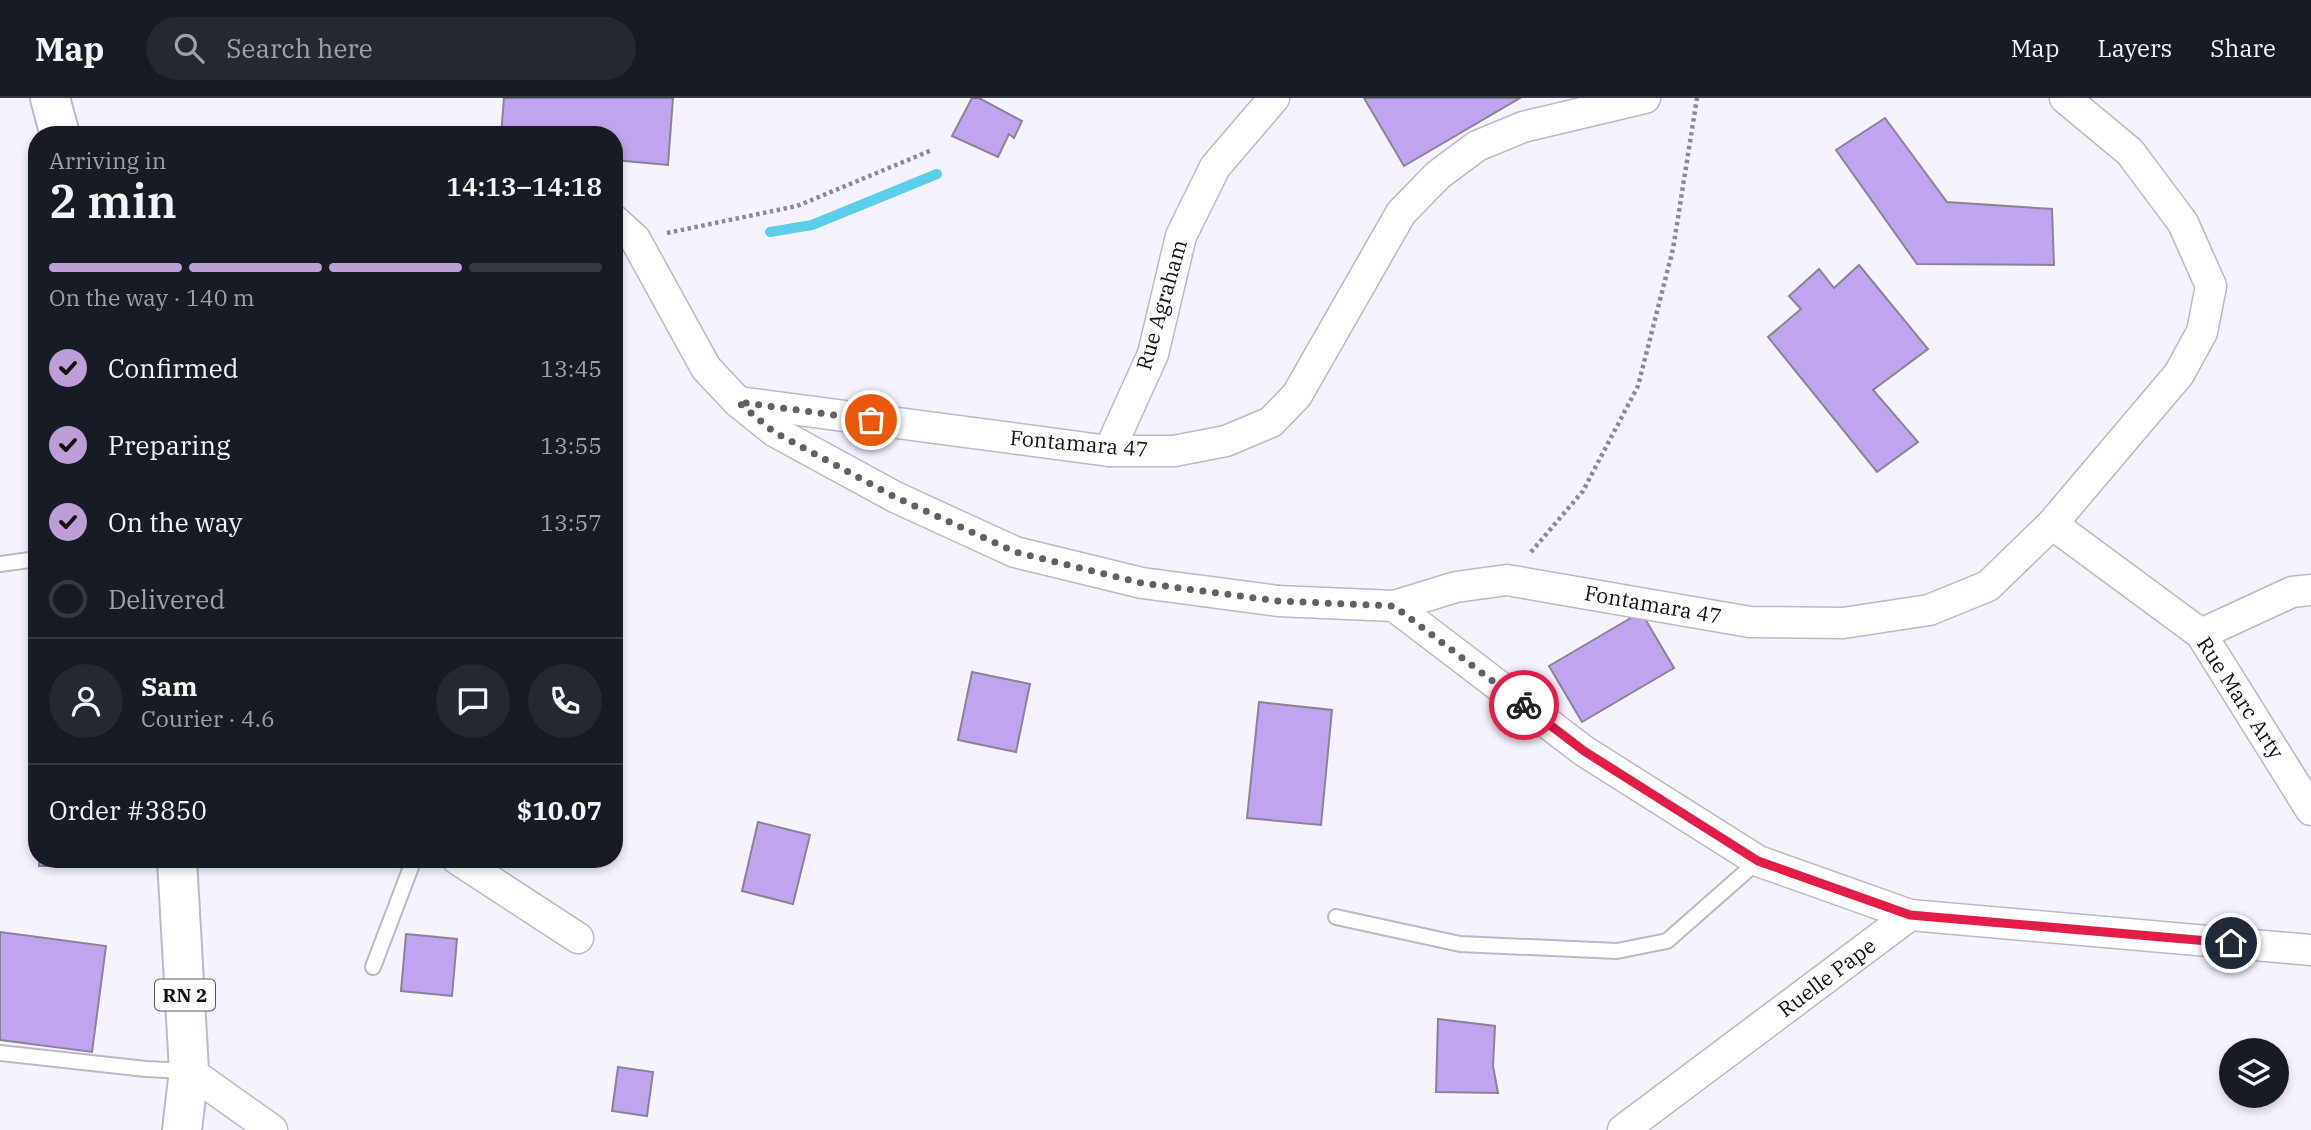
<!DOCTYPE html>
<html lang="en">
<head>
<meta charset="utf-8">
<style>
	:root { --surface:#171b24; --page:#242831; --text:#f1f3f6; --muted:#9ea1a6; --line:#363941; --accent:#bb9fd6 }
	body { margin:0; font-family:"IBM Plex Serif",serif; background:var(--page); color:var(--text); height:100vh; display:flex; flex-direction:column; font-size:26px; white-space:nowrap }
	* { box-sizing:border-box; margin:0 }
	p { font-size:23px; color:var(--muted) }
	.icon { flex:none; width:38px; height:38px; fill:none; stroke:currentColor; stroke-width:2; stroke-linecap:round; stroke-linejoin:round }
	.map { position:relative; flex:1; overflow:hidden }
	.sheet { position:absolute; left:28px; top:28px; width:595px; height:742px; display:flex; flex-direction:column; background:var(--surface); border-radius:28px; box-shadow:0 4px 10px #0003 }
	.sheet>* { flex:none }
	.controls { position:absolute; left:2219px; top:940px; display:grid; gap:14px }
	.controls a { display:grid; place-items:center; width:70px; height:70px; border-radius:50%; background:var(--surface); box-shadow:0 4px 10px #0003; font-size:35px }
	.pin { position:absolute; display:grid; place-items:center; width:60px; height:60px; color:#fff; margin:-30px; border:4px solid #fff; border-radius:50%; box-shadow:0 2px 7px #0007 }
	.courier { position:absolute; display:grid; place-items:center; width:70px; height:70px; margin:-35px; border:5px solid #e11d48; border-radius:50%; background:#fff; color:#222; box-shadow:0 2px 9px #0007 }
	.overview em { font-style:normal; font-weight:600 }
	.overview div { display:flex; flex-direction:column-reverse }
	.overview { display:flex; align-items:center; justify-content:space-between; height:119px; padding:0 21px }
	h1 { font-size:46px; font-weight:600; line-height:52px }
	.bar { display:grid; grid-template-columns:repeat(4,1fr); gap:10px 7px; align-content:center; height:84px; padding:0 21px }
	.bar i { height:9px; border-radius:5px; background:var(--line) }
	.bar .active { background:var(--accent) }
	.bar p { grid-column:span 4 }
	.line { display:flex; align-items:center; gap:18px; padding:0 21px; border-top:2px solid var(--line) }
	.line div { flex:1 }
	.round { display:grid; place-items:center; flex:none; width:74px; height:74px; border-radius:37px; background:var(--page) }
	ol { padding:0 21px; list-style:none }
	li { display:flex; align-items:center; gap:21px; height:77px }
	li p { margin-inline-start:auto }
	li .icon { padding:7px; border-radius:50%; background:var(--accent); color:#111; stroke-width:4 }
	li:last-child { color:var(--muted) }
	li i { width:38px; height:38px; border:4px solid var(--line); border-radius:50% }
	header { display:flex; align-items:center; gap:42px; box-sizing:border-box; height:98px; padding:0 35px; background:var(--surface); border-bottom:2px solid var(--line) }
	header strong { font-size:33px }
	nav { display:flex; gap:38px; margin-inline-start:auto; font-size:24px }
	.search { width:490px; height:63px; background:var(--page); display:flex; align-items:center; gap:18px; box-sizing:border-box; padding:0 24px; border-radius:38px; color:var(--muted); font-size:26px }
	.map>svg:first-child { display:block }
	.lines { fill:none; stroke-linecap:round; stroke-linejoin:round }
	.stream { stroke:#5bcfea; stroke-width:10 }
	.building { fill:#c0a4f0; stroke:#898396; stroke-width:2 }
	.lane-casing { stroke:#bdb7cb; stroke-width:18 }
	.street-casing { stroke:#bdb7cb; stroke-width:33 }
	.primary-casing { stroke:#bdb7cb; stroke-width:42 }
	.path { stroke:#8c8993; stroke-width:4.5; stroke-dasharray:3.5 3.5; stroke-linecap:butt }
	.lane { stroke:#fff; stroke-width:14 }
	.street { stroke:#fff; stroke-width:30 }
	.primary { stroke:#fff; stroke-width:38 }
	.done { stroke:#625f68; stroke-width:7; stroke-dasharray:0 12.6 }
	.route { stroke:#e11d48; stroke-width:9 }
	.labels { text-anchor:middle; stroke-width:5; stroke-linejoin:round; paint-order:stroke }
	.shield { fill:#fff; stroke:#59585d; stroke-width:2 }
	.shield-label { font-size:19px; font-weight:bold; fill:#121017 }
	.street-label { font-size:21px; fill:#121017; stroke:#fff }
</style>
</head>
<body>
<header>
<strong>Map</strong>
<div class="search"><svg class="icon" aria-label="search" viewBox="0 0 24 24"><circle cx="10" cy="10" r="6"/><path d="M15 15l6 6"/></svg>Search here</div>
<nav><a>Map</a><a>Layers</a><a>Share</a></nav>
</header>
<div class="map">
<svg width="2311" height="1032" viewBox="0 0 2311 1032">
	<rect width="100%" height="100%" fill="#f6f2fe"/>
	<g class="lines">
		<polyline class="stream" points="770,134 812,127 937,76"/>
	</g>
	<g class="building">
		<polygon points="504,0 673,0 668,67 614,62 614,37 501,37"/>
		<polygon points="972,0 979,0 1022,23 1014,40 1009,36 998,59 952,38"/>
		<polygon points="1364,0 1520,0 1404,68"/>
		<polygon points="1885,20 1947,104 2052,111 2054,167 1917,166 1836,52"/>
		<polygon points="1859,167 1928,251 1873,292 1918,344 1877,374 1768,239 1801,211 1789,198 1819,171 1834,190"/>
		<polygon points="1641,514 1674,570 1582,624 1549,568"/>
		<polygon points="972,574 1030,586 1016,654 958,642"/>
		<polygon points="1259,604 1332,612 1321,727 1247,720"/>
		<polygon points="758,724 810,737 793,806 742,793"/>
		<polygon points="39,761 111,761 111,767 39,768"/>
		<polygon points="0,834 106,848 92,954 0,942"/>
		<polygon points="406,836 457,841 452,898 401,893"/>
		<polygon points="1438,921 1495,928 1493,968 1498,995 1436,994"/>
		<polygon points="618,969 653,974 647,1018 612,1013"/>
	</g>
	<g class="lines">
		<defs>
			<g id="lane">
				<polyline points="0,466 37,461"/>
				<polyline points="1336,819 1460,846 1617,853 1667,843 1758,763"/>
				<polyline points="373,869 414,761"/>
				<polyline points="0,955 146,971 187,973"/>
			</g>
			<g id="street">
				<polyline points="614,122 635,141 706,270 738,304 774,333 895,399 1015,454 1142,485 1278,503 1394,508 1456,489 1507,482 1750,524 1843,525 1929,512 1988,488 2052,426 2179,276 2202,234 2211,188 2183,125 2130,54 2065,0"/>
				<polyline points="739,304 1109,353 1174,353 1226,343 1271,324 1297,297 1401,115 1438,77 1477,48 1523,29 1645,0"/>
				<polyline points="1109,353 1153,256 1181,138 1215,69 1274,0"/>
				<polyline points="2052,426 2201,536 2311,712"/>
				<polyline points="1394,508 1584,653 1758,763 1910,817"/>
				<polyline points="2201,536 2292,494 2311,492"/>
				<polyline points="457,761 578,840"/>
				<polyline points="189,973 272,1032"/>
				<polyline points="1623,1032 1910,817 2311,852"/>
			</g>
			<g id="primary">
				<polyline points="50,0 60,37"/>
				<polyline points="177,761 189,973 182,1032"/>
			</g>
		</defs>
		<use href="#lane" class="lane-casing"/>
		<use href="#street" class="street-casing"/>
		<use href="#primary" class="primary-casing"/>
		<g class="path">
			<polyline points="667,135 797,108 932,52"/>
			<polyline points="1531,454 1583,393 1638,288 1673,151 1697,0"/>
		</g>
		<use href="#lane" class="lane"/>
		<use href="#street" class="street"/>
		<use href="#primary" class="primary"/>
	</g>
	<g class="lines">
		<polyline class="done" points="871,322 738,304 774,334 895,399 1015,454 1142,485 1278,503 1394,508 1524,607"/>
		<polyline class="route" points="1524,607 1584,653 1758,763 1910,817 2231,845"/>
	</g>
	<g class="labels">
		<rect class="shield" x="155" y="881.5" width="60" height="31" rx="5"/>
		<g class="shield-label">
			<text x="185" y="904">RN 2</text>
		</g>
		<g class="street-label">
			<text transform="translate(1162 207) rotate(-74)" y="7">Rue Agraham</text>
			<text transform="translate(1079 346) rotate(5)" y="7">Fontamara 47</text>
			<text transform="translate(1653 507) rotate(10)" y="7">Fontamara 47</text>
			<text transform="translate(2240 600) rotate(57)" y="7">Rue Marc Arty</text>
			<text transform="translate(1827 880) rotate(-37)" y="7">Ruelle Pape</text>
		</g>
	</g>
</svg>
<div class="controls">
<a><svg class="icon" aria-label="layers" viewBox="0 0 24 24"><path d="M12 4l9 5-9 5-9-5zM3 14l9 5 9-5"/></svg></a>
</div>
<div class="pin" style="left:871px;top:322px;background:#ea580c"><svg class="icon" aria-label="bag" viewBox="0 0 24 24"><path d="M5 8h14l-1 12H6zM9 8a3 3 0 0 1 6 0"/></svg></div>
<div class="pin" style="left:2231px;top:845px;background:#1f2937"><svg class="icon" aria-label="home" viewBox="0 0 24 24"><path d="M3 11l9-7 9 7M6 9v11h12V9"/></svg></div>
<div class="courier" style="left:1524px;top:607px"><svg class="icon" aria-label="bike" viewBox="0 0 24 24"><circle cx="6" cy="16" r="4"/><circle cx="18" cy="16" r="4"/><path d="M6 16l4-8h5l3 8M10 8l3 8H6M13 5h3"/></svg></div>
<section class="sheet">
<div class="overview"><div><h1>2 min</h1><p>Arriving in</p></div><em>14:13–14:18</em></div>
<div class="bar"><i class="active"></i><i class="active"></i><i class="active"></i><i></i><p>On the way · 140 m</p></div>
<ol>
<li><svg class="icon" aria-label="check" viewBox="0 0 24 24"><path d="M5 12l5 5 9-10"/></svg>Confirmed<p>13:45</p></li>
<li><svg class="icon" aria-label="check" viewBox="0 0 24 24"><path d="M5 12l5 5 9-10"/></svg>Preparing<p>13:55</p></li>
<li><svg class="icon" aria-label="check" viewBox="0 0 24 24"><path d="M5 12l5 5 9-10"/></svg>On the way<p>13:57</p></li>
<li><i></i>Delivered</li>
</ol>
<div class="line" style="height:126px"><a class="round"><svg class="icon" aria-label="person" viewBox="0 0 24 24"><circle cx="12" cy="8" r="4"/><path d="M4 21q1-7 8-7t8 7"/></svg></a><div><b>Sam</b><p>Courier · 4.6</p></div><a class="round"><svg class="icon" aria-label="chat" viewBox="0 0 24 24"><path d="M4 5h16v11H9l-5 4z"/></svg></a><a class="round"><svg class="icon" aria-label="phone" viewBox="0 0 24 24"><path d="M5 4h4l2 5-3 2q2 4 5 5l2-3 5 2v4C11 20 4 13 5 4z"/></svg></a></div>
<div class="line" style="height:91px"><div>Order #3850</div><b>$10.07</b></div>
</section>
</div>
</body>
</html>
